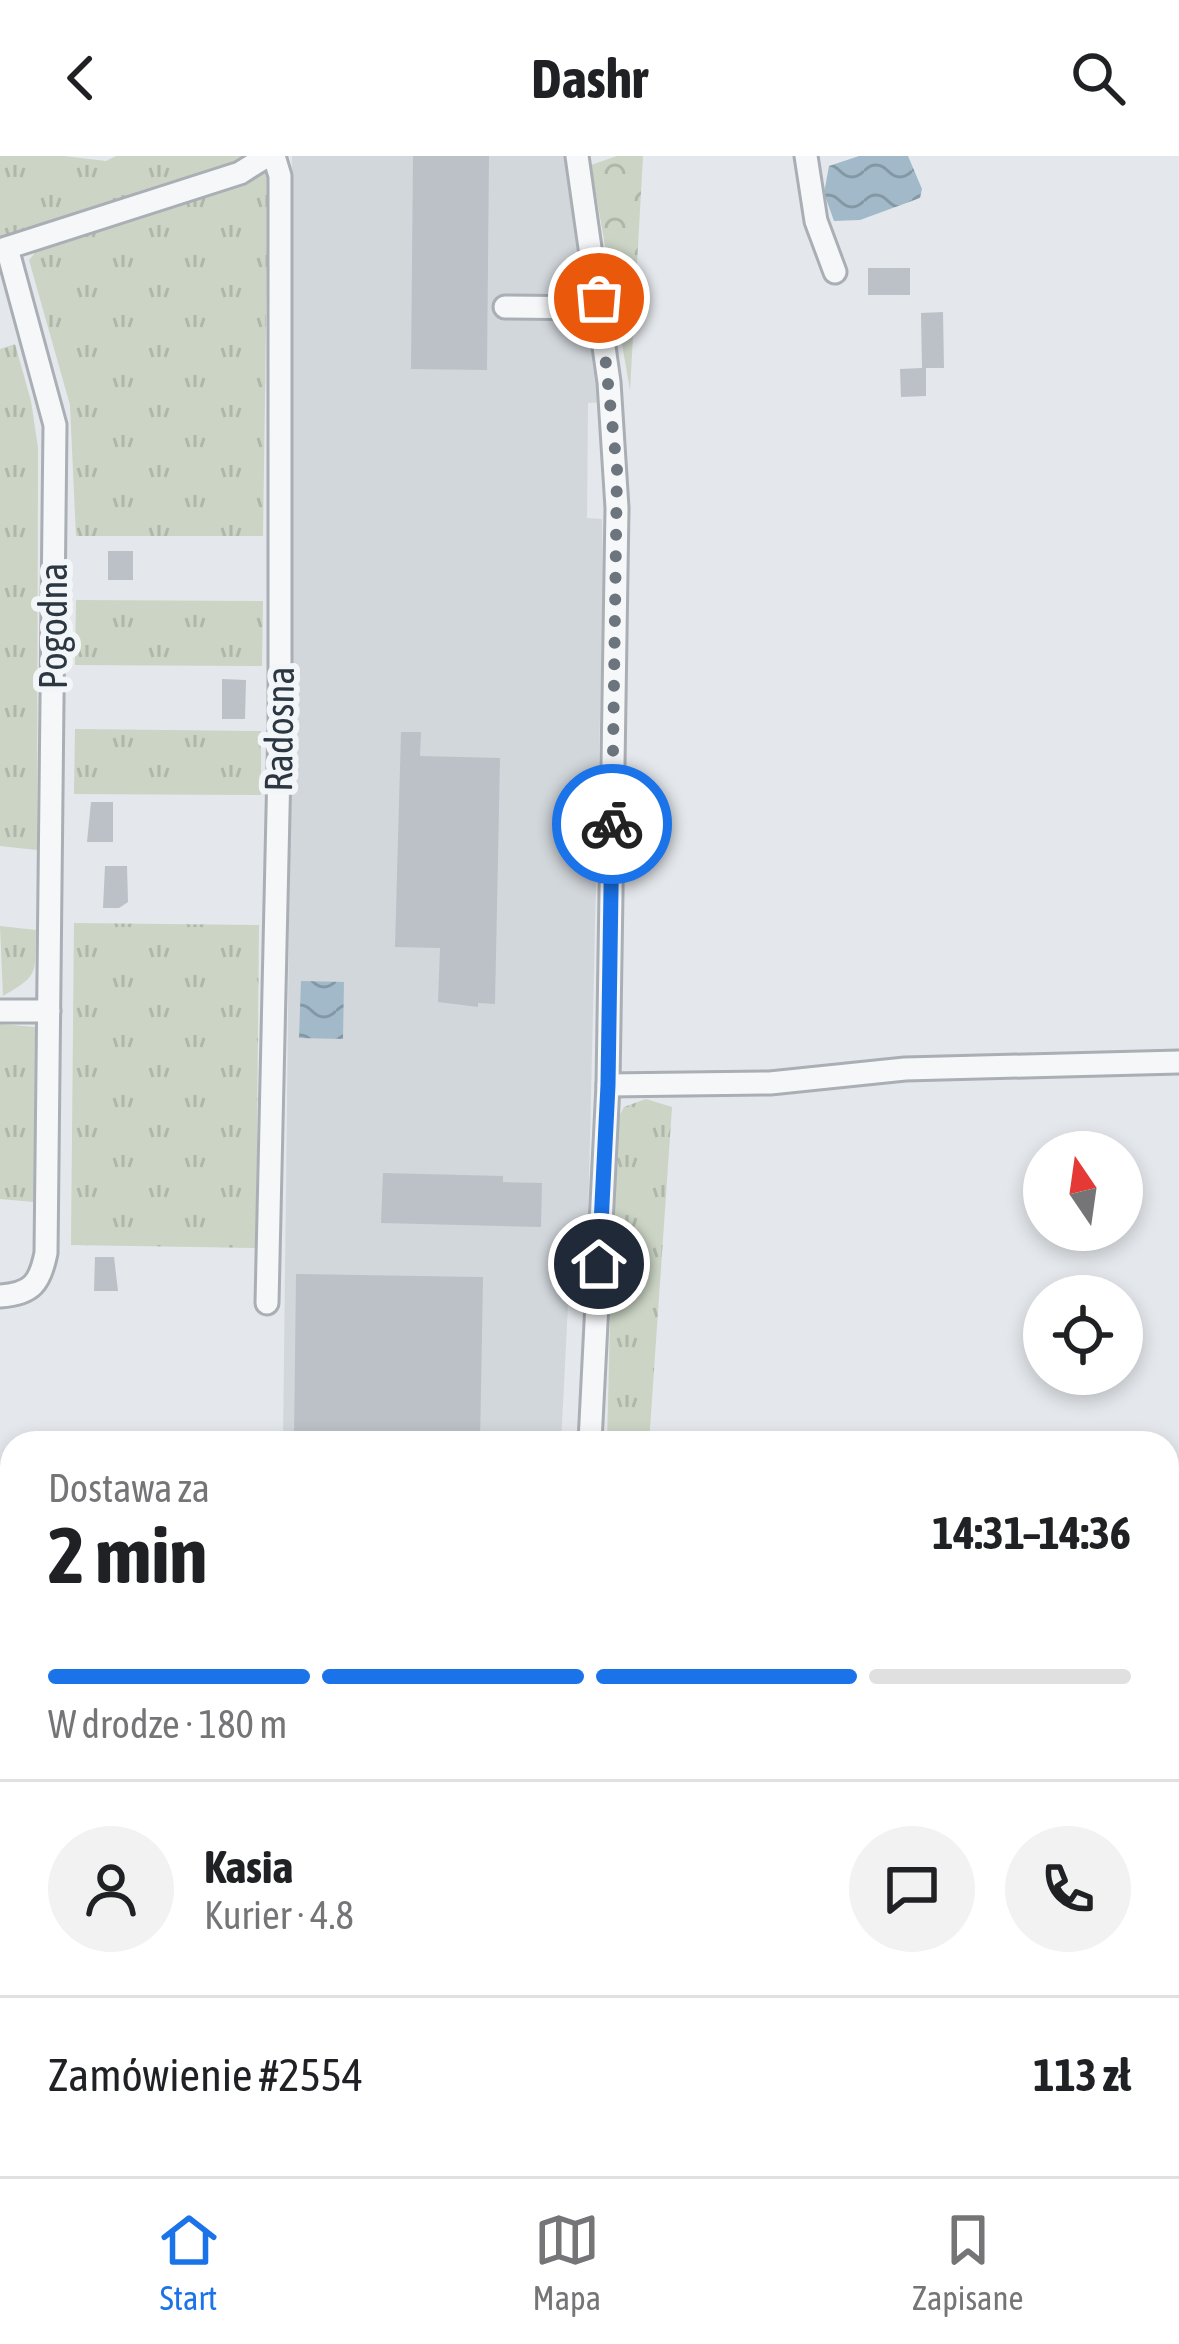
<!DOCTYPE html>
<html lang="pl">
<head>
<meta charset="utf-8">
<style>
	:root { --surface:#fff; --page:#f2f2f2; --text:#202124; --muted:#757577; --line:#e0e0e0; --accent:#1a73e8 }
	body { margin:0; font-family:"Asap Condensed",sans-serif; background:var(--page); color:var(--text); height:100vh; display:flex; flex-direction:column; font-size:45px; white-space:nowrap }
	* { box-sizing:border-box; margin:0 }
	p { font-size:39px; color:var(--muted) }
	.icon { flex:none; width:66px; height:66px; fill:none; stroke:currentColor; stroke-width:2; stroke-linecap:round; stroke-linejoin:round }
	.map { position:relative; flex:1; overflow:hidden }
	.side { position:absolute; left:0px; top:1275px; width:1179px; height:747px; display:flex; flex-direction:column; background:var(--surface); border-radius:36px 36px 0 0; box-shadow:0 6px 18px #0003 }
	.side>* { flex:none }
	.needle { width:78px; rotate:347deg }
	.buttons { position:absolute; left:1023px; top:975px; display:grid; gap:24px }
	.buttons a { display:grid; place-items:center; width:120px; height:120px; border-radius:50%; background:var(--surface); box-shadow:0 6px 18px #0003; font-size:60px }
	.pin { position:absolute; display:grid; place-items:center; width:102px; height:102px; color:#fff; margin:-51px; border:6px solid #fff; border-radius:50%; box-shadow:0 3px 12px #0007 }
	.courier { position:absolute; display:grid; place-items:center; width:120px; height:120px; margin:-60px; border:9px solid #1a73e8; border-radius:50%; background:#fff; color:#222; box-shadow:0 3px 15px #0007 }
	.summary em { font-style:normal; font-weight:700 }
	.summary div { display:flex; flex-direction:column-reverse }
	.summary { display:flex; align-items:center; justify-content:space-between; height:204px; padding:0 48px }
	h1 { font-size:78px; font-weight:700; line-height:90px }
	.bar { display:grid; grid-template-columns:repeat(4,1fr); gap:18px 12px; align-content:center; height:144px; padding:0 48px }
	.bar i { height:15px; border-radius:9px; background:var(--line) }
	.bar .active { background:var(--accent) }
	.bar p { grid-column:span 4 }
	.line { display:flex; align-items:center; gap:30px; padding:0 48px; border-top:3px solid var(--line) }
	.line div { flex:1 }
	.round { display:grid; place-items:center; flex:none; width:126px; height:126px; border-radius:63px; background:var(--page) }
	header { display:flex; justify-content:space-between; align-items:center; height:156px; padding:0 48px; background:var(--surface); font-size:54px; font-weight:700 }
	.tabs { display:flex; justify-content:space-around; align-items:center; height:168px; border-top:3px solid var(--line); background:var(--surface); font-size:33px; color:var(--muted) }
	.tabs a { display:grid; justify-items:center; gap:6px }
	.tabs .active { color:var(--accent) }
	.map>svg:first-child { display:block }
	.built { fill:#d2d7dc }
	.grass { fill:url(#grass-tufts) }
	.forest { fill:url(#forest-crowns) }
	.water { fill:url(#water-waves) }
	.building { fill:#bbc1c7 }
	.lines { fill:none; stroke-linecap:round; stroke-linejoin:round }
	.minor-casing { stroke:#a9afb5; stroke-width:27 }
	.major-casing { stroke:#a4adb5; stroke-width:33 }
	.path { stroke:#bdc1c6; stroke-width:3; stroke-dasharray:9 9; stroke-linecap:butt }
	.minor { stroke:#f6f7f9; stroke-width:21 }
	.major { stroke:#fff; stroke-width:27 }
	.done { stroke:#6c757d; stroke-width:12; stroke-dasharray:0 21.6 }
	.route { stroke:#1a73e8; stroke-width:15 }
	.labels { text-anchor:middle; stroke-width:12; stroke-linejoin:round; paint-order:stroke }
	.street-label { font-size:39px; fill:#2c3742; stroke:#f3f6f8 }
</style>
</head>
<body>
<header><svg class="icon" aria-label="back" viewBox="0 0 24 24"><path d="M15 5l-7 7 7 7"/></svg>Dashr<svg class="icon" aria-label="search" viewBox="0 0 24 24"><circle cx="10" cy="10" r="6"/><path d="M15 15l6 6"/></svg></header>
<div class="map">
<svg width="1179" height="2020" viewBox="0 0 1179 2020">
	<defs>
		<pattern id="grass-tufts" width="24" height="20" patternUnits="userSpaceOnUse" patternTransform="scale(3)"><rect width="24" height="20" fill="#cbd4c5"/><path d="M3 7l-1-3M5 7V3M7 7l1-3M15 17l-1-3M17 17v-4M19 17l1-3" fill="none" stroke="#aeb7aa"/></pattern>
		<pattern id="forest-crowns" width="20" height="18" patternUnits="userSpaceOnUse" patternTransform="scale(3)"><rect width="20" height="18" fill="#cbd4c5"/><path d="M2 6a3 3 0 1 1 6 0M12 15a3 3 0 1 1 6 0" fill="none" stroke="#aeb7aa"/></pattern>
		<pattern id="water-waves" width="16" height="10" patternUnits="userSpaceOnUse" patternTransform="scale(3)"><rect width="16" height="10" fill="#a1b9c8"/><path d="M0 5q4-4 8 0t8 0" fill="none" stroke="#8397a4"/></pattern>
	</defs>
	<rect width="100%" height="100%" fill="#e4e7eb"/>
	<polygon class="built" points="292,0 564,0 583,140 563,140 562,161 574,163 589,179 602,246 588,247 587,362 602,363 603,435 587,1106 570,1110 561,1287 283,1287 293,429 289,303 293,277 287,252"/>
	<g class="grass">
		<polygon points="0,0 64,0 106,5 116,0 255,0 231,14 0,86"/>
		<polygon points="264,9 268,29 263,380 76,380 70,249 29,104 38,93"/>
		<polygon points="15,188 31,245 38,292 37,694 0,690 0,193"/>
		<polygon points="76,444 263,445 262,510 75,509"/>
		<polygon points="75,573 261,575 261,639 74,638"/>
		<polygon points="74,767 259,769 256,1092 71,1089"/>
		<path d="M0,770L36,774C34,816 42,818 3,840Z"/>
		<polygon points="0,868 35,871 34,1046 0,1043"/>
		<polygon points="646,943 672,951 649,1287 607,1287 615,968 624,951"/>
		<polygon points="1179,1930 1179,2020 522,2020 593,2010 1167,2010 1167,1932"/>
		<polygon points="12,1940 12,2010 430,2010 361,2020 0,2020 0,1941"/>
	</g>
	<polygon class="forest" points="617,0 643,0 630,234 591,9"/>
	<g class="water">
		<polygon points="859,0 908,0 922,33 920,42 860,64 834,65 824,37 829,10"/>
		<polygon points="301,825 344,826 343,883 299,882"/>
	</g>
	<g class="building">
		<polygon points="413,0 489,0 487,214 411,213"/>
		<rect x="868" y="112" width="42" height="27"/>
		<polygon points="943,156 944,212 926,212 926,240 901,241 900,213 922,212 921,157"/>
		<rect x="108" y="395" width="25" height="29"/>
		<polygon points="222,523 246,524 245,563 222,563"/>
		<polygon points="401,576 421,576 420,600 500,602 495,848 478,847 478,851 438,846 440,792 395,791"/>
		<polygon points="91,646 113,646 113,686 87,686"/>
		<polygon points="105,710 127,710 128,746 119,752 103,752"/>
		<polygon points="383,1017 503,1020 503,1026 542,1027 541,1071 381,1067"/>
		<polygon points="95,1101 114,1101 118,1135 94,1135"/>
		<polygon points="296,1118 483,1121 480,1287 294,1284"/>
	</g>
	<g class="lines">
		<defs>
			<g id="minor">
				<polyline points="577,0 609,226 617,352 608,929 590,1286"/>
				<polyline points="806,0 816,65 835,116"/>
				<polyline points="0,94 240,17 267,0"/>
				<polyline points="505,151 601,152"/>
				<polyline points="0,855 49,855"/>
				<polyline points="608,929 770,927 905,913 1179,906"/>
				<path d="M0,1140C32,1138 40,1127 46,1097L55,269L7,92"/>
				<polyline points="267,1147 280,567 280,20 274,0"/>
			</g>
			<g id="major">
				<polyline points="1167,1918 1179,1916"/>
				<polyline points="456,2020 525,2010"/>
			</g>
		</defs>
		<use href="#minor" class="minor-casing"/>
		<use href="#major" class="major-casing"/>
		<g class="path">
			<polyline points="1167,1846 1179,1845"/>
			<polyline points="0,2019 72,2010"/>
		</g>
		<use href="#minor" class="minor"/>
		<use href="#major" class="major"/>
	</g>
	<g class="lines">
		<polyline class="done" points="599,142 617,313 612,668"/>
		<polyline class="route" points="599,1108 608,929 612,668"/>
	</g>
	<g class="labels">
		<g class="street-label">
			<text transform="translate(53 470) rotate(-90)" y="14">Pogodna</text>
			<text transform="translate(279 573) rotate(-89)" y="14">Radosna</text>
		</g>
	</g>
</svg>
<div class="buttons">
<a><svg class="needle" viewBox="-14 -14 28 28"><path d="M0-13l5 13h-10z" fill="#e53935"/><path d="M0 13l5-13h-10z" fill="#757577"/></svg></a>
<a><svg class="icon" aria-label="locate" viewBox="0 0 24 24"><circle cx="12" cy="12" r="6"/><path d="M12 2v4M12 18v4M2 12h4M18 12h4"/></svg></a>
</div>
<div class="pin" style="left:599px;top:142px;background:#ea580c"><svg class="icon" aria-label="bag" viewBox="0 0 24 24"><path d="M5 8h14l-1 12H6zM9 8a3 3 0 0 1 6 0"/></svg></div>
<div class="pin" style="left:599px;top:1108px;background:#1f2937"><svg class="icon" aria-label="home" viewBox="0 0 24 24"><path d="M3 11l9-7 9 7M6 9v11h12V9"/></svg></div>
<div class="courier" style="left:612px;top:668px"><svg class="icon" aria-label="bike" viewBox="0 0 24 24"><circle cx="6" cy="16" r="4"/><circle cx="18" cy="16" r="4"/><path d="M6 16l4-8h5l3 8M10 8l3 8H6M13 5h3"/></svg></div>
<section class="side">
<div class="summary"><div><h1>2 min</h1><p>Dostawa za</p></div><em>14:31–14:36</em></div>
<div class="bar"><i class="active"></i><i class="active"></i><i class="active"></i><i></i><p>W drodze · 180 m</p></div>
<div class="line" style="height:216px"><a class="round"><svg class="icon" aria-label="person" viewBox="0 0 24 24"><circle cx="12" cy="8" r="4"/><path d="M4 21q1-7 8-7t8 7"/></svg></a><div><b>Kasia</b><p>Kurier · 4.8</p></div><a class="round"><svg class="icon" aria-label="chat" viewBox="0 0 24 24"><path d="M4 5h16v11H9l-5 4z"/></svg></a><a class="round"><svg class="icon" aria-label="phone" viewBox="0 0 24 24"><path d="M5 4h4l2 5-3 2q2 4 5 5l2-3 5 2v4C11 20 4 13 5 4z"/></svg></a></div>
<div class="line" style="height:156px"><div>Zamówienie #2554</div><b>113 zł</b></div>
</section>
</div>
<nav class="tabs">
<a class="active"><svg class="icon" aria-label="home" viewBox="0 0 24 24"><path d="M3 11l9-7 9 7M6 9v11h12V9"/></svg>Start</a>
<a><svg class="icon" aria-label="map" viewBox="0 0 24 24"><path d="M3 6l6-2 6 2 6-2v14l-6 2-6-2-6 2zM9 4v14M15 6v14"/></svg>Mapa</a>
<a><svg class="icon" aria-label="saved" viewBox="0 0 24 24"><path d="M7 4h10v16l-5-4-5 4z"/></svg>Zapisane</a>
</nav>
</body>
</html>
